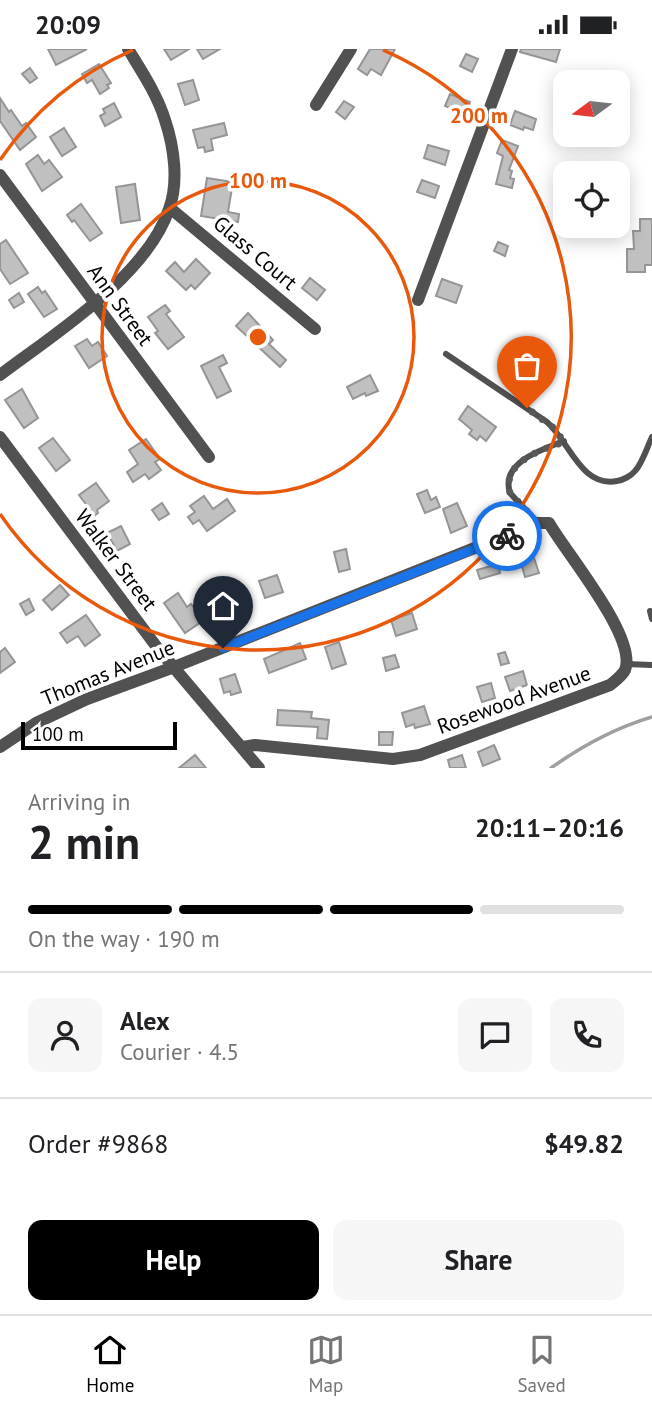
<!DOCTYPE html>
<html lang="en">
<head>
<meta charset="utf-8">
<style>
	:root { --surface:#fff; --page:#f6f6f6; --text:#202124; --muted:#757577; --line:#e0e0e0; --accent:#000 }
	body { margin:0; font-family:"PT Sans",sans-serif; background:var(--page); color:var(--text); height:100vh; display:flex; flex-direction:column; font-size:26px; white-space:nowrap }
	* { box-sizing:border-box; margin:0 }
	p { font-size:23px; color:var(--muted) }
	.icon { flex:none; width:38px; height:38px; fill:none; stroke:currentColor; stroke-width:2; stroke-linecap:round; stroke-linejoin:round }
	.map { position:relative; height:719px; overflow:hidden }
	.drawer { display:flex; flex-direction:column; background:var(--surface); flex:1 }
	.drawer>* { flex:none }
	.needle { width:46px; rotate:255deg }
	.fabs { position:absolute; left:553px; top:21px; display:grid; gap:14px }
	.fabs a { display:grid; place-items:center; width:77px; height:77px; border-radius:14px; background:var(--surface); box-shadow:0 4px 18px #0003; font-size:35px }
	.scale { position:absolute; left:21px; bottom:18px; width:156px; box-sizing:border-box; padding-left:7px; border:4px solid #000; border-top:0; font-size:19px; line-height:24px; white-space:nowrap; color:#000; -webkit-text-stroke:5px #fff; paint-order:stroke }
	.pin { position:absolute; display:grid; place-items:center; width:60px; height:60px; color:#fff; margin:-72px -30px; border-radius:50% 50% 50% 0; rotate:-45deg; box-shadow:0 0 7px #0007 }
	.pin .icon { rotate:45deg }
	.courier { position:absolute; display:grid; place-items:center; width:70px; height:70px; margin:-35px; border:5px solid #1a73e8; border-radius:50%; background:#fff; color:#222; box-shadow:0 2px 9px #0007 }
	.summary em { font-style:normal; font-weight:700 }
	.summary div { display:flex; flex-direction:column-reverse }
	.summary { display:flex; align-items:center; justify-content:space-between; height:119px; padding:0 28px }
	h1 { font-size:46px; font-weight:700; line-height:52px }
	.bar { display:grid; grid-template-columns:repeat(4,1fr); gap:10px 7px; align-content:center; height:84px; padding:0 28px }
	.bar i { height:9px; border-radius:5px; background:var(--line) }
	.bar .on { background:var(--accent) }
	.bar p { grid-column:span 4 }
	.line { display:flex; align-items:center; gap:18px; padding:0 28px; border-top:2px solid var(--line) }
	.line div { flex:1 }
	.round { display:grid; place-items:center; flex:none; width:74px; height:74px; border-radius:14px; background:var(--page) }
	.button { display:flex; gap:14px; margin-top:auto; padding:14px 28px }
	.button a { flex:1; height:80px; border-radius:14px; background:var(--accent); color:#fff; font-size:28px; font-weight:700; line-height:80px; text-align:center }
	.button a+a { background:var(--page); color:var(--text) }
	.status { display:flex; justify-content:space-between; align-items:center; height:49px; padding:0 35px; background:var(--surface); direction:ltr }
	.status svg { height:19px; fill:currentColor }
	.menu { display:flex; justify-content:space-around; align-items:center; height:98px; border-top:2px solid var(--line); background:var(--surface); font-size:19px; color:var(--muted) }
	.menu a { display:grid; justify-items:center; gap:4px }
	.menu .on { color:var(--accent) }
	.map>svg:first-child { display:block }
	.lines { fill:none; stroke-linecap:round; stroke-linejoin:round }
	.stream { stroke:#9f9f9f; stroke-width:3.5 }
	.building { fill:#c0c0c0; stroke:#959595; stroke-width:2 }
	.service { stroke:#515151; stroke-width:6 }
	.minor { stroke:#515151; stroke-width:12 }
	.done { stroke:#595959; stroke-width:7; stroke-dasharray:0 12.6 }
	.route { stroke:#1a73e8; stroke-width:9 }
	.ring { fill:none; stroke:#e8590c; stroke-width:3.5 }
	.labels { text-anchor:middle; stroke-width:7; stroke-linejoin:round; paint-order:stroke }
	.street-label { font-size:21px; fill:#000; stroke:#fff }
	.centre { fill:#e8590c; stroke:#fff; stroke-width:3.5 }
	.ring-label { font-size:21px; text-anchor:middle; font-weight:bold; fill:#e8590c; stroke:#fff; stroke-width:7; stroke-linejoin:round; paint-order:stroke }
</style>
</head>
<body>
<div class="status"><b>20:09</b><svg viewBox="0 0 49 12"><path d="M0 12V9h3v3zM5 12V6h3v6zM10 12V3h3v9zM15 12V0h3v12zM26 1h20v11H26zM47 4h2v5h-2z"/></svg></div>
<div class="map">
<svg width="652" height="719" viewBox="0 0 652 719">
	<rect width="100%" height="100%" fill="#fff"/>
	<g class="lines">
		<path class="stream" d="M551,719C582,697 615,679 652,668"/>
	</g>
	<g class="building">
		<polygon points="48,0 87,0 56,16"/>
		<polygon points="164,0 189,0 171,11"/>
		<polygon points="197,0 220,0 203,10"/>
		<polygon points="370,0 395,0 381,26 371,20 367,26 358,20"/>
		<polygon points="521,0 560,0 556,13 520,3"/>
		<polygon points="466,5 478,10 472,23 460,17"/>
		<polygon points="99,15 111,34 107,36 109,39 100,45 92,31 87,34 82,25"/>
		<polygon points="30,19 37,29 30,34 22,25"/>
		<polygon points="193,31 199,51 185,56 178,35"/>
		<polygon points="450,45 470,53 466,65 445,57"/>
		<polygon points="0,49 9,63 11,61 22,77 26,74 36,88 20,101 0,72"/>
		<polygon points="344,52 354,58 345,70 336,63"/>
		<polygon points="114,54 121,68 105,77 100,67 105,64 103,60"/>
		<polygon points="515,62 536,70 533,81 524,78 523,81 510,76"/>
		<polygon points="224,74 227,86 211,90 213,101 205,103 204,98 198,99 193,81"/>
		<polygon points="64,79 76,98 62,107 50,88"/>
		<polygon points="502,91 518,97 509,121 512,122 510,129 514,130 512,139 496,135 503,107 497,104"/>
		<polygon points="428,96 449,102 445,116 424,109"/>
		<polygon points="38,106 44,115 49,111 62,128 42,142 26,115"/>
		<polygon points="207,129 233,133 228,163 239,165 238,173 201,167"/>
		<polygon points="422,131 439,137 435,149 417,143"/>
		<polygon points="135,135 140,171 121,174 116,138"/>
		<polygon points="81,155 102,184 90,192 74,171 72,173 67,166"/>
		<polygon points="640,170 652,170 652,216 645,216 645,223 627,223 627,200 634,200 633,182 640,182"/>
		<polygon points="6,191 28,224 10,235 0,220 0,195"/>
		<polygon points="498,193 508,197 505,207 494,202"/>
		<polygon points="196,210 210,224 195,240 191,236 186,241 166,222 175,213 184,223"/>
		<polygon points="310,229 325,241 317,251 302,239"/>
		<polygon points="442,230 462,237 456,254 436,247"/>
		<polygon points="38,238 42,244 45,242 57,260 44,268 28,245"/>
		<polygon points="19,244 24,253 14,259 9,251"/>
		<polygon points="165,256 170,262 166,265 184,288 168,300 155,284 158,282 148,268"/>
		<polygon points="248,264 273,291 269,295 286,311 280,318 236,277"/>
		<polygon points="87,290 92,297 98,293 107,307 89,319 75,297"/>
		<polygon points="223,306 227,314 219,318 231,342 217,349 201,317"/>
		<polygon points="370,326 378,342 366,347 365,344 353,350 347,338"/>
		<polygon points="22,340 38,369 24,379 5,351"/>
		<polygon points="468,357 496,378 486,392 480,387 477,391 469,385 472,381 459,370"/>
		<polygon points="53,389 70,411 56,422 39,399"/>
		<polygon points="146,390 160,410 155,413 161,421 149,430 145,425 133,433 127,423 138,415 129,401"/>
		<polygon points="96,434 109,452 97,461 98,464 89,471 82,462 88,458 79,446"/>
		<polygon points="427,441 431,451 436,448 440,458 425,464 417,445"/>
		<polygon points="204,447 213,460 227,450 235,462 207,482 199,471 193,475 188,468 195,463 190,457"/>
		<polygon points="162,454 169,465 159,471 152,461"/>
		<polygon points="457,454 467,477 451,484 443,460"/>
		<polygon points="121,477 130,495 117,502 107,484"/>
		<polygon points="346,500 350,520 339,523 334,503"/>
		<polygon points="533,506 539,524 525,528 520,510"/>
		<polygon points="498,515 500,524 480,530 477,521"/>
		<polygon points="277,526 283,543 265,549 259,532"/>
		<polygon points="60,536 69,546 52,561 43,551"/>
		<polygon points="178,544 187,558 191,555 198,564 195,566 201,573 185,584 164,554"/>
		<polygon points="29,550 34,561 26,566 20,555"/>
		<polygon points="412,564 417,580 396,587 391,571"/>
		<polygon points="86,566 100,586 85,597 78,587 67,594 60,584"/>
		<polygon points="339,593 346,615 332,620 325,598"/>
		<polygon points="300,594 306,610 269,624 264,610"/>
		<polygon points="5,599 15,613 0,624 0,603"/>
		<polygon points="505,603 509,614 501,616 498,605"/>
		<polygon points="395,606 399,618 386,622 383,609"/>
		<polygon points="523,622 527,636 510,642 505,628"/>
		<polygon points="235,625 241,643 231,646 230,642 224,644 220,630"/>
		<polygon points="491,634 495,649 482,653 477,638"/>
		<polygon points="424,657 430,675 415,679 414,675 406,678 402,664"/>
		<polygon points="278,661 312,663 311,669 329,671 327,690 317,689 318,678 277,676"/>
		<polygon points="379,683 393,683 392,696 379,696"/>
		<polygon points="494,696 500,710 483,717 478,703"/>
		<polygon points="195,706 206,719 179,719"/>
		<polygon points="462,706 466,719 450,719 448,711"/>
	</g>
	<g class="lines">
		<g class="service">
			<path d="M446,305L547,373C569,392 581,439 617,432C623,431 631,427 635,422C643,413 647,398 652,388"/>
			<path d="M538,474L510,444C500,413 543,400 564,392"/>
			<polyline points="650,562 652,570"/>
			<polyline points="626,615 652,616"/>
		</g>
		<g class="minor">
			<polyline points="316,56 351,0"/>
			<polyline points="0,126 209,408"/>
			<polyline points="170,159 315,280"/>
			<polyline points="418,251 512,0"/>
			<path d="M0,326C54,285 147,227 169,160C179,133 174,98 165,71C157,45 142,23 128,0"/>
			<polyline points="0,388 159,601 259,719"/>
			<path d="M0,698L36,674L87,650L174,618L538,474H549C566,504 638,589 625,621C622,627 615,632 610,636L420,706L393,710L255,696L243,698"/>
		</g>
	</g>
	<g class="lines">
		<path class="done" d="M507,487L538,474L510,444C501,413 543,400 564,393L554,379L527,359"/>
		<polyline class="route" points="223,599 507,487"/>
	</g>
	<g class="ring">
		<circle cx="258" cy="288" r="156"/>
		<path d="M0 111A313 313 0 0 1 133 1M383 1A313 313 0 1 1 0 465"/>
	</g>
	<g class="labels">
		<g class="street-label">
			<text transform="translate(255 204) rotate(40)" y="7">Glass Court</text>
			<text transform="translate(120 256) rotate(54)" y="7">Ann Street</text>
			<text transform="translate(116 511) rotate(53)" y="7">Walker Street</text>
			<text transform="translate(108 624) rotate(-22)" y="7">Thomas Avenue</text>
			<text transform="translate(514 651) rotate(-20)" y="7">Rosewood Avenue</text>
		</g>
	</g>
	<circle cx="258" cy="288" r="10" class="centre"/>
	<g class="ring-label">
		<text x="479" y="74">200 m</text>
		<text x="258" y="139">100 m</text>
	</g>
</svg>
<div class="fabs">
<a><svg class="needle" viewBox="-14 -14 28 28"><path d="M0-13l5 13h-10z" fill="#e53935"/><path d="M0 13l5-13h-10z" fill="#757577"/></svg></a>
<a><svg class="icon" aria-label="locate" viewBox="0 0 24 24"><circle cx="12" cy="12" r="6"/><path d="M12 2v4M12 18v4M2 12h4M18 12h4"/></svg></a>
</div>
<div class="scale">100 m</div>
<div class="pin" style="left:527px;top:359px;background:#ea580c"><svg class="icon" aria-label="bag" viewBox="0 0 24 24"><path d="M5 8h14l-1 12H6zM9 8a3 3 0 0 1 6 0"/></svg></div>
<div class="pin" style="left:223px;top:599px;background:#1f2937"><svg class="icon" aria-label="home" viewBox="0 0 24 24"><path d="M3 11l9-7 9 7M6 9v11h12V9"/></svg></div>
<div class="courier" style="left:507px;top:487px"><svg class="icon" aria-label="bike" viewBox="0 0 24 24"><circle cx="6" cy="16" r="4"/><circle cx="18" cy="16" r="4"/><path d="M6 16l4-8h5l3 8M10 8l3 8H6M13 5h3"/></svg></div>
</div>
<section class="drawer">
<div class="summary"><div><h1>2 min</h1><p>Arriving in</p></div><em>20:11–20:16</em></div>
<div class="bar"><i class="on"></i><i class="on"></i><i class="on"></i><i></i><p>On the way · 190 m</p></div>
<div class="line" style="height:126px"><a class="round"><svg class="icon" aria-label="person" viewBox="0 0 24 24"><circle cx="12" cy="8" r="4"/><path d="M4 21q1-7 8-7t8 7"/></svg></a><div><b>Alex</b><p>Courier · 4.5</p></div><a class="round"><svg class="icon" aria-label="chat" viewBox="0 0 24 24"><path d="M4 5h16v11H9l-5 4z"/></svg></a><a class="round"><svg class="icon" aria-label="phone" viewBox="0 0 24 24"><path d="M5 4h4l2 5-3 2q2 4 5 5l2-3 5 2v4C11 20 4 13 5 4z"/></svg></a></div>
<div class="line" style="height:91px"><div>Order #9868</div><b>$49.82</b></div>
<div class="button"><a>Help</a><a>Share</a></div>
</section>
<nav class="menu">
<a class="on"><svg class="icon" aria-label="home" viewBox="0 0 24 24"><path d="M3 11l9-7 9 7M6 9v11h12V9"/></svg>Home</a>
<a><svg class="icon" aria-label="map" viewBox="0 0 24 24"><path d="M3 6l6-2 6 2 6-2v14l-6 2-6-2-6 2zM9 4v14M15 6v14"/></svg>Map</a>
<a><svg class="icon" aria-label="saved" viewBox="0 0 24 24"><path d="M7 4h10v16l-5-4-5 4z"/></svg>Saved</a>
</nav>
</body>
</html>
